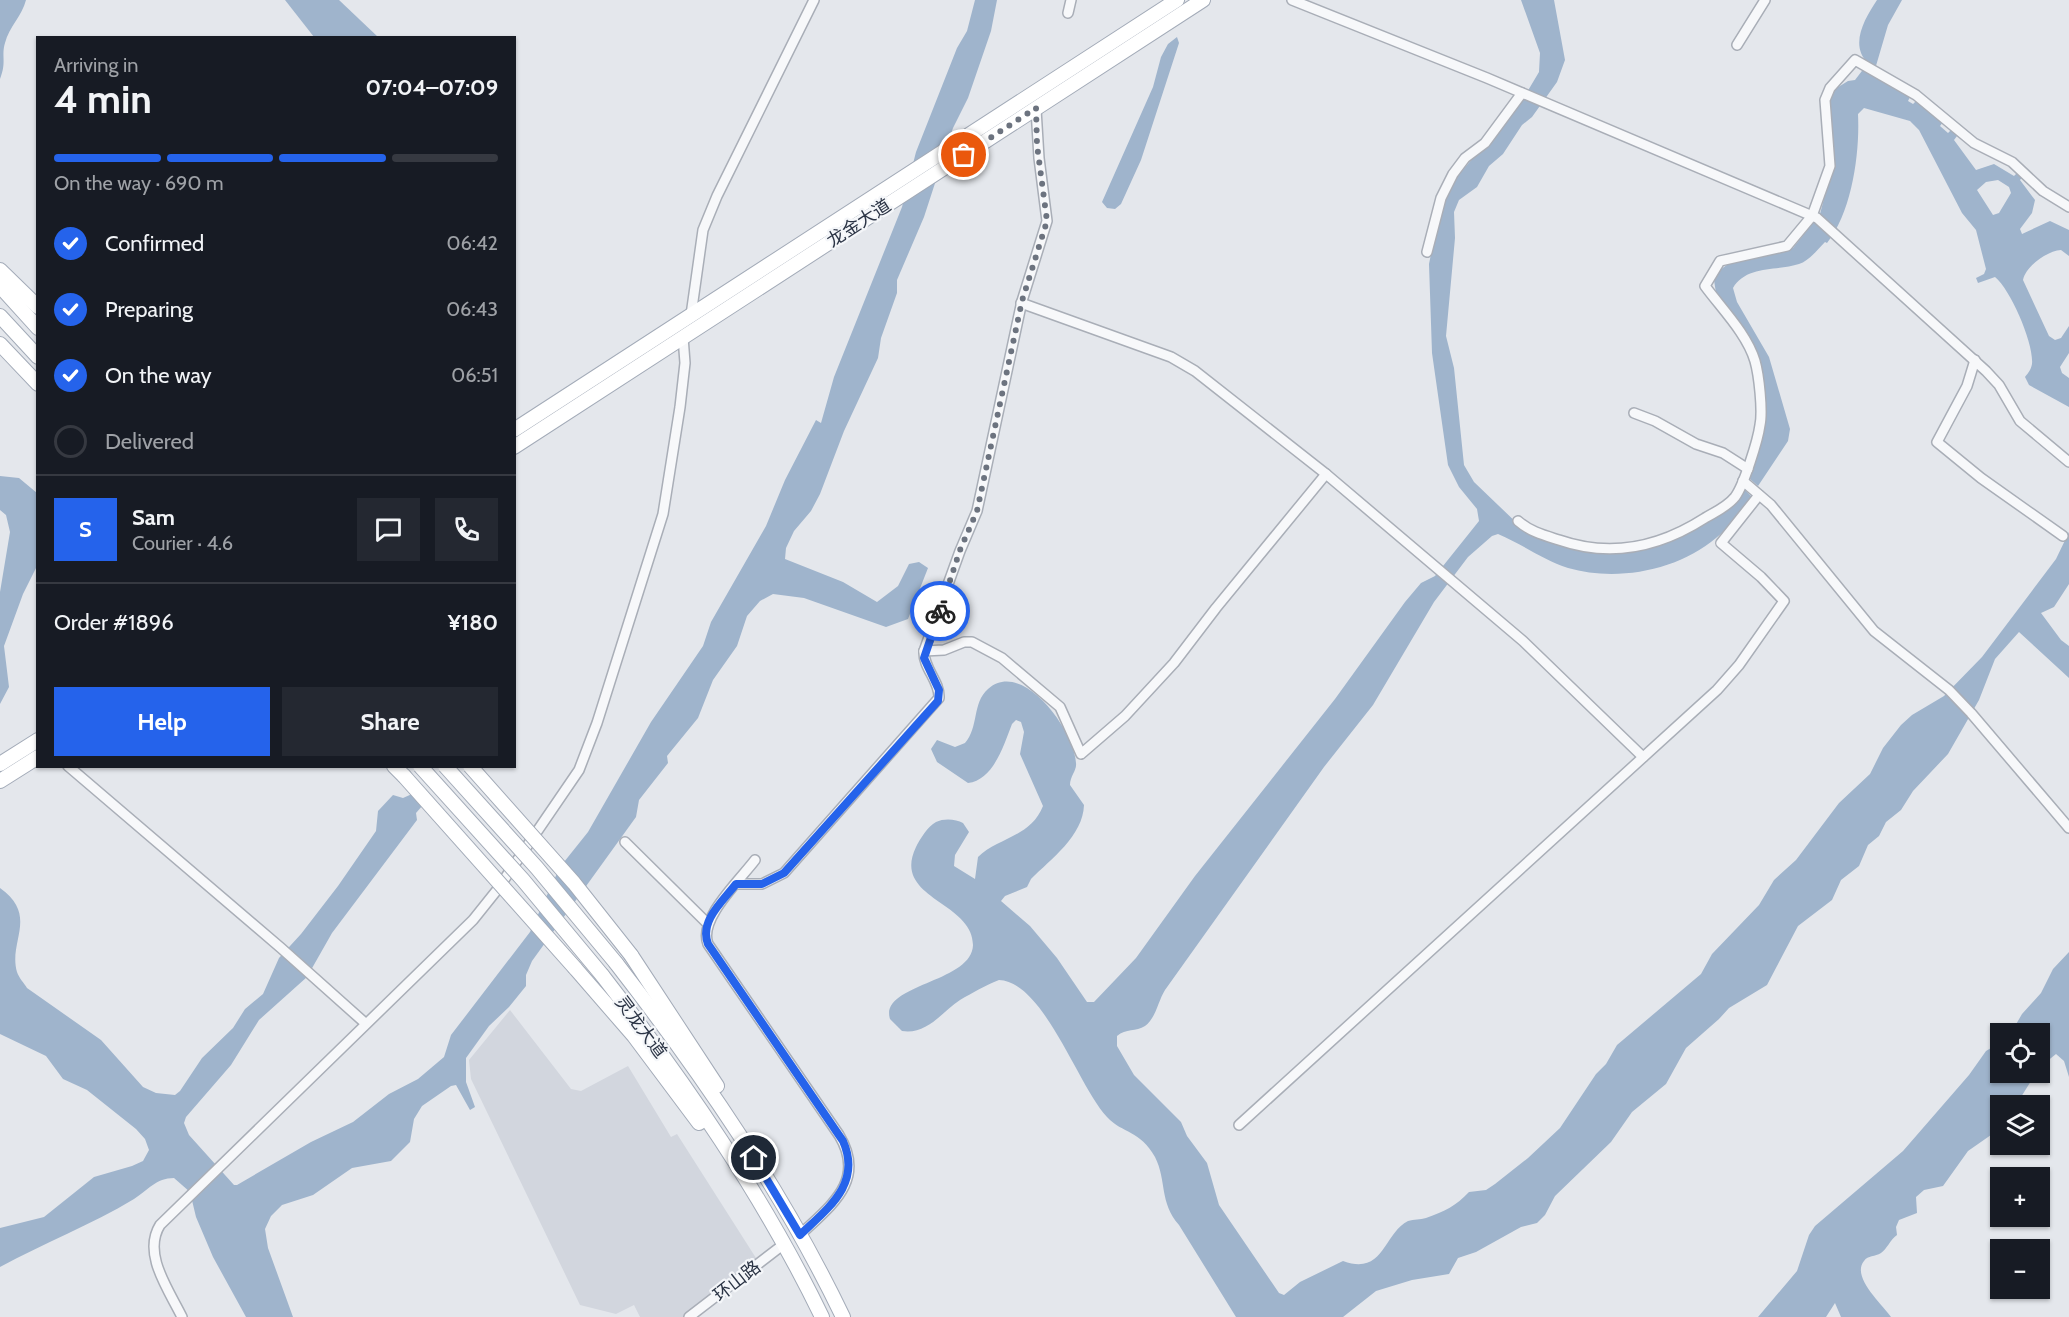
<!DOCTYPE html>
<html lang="en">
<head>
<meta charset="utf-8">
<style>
	:root { --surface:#171b24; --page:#242831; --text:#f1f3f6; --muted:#9ea1a6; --line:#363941; --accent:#2563eb }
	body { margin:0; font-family:Cabin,"Noto Sans SC",sans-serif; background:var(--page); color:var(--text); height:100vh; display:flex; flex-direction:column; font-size:22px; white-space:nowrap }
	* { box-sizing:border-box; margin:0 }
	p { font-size:20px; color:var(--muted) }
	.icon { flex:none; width:33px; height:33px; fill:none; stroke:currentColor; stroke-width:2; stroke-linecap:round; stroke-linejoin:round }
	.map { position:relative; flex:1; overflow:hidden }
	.sheet { position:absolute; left:36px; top:36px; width:480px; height:732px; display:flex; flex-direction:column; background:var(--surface); border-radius:0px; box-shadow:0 2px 4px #0004 }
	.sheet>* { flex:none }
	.tools { position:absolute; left:1990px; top:1023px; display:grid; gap:12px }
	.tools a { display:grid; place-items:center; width:60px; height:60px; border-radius:0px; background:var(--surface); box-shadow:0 2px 4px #0004; font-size:30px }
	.pin { position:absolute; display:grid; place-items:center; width:51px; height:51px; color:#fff; margin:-26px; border:3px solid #fff; border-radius:50%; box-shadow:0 2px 6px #0007 }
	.courier { position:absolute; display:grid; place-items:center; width:60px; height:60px; margin:-30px; border:4px solid #2563eb; border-radius:50%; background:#fff; color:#222; box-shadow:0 2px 8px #0007 }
	.overview em { font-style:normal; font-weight:800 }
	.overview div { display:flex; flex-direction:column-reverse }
	.overview { display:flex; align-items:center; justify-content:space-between; height:102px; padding:0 18px }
	h1 { font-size:39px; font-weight:800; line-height:45px }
	.bar { display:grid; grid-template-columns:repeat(4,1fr); gap:9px 6px; align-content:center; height:72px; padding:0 18px }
	.bar i { height:8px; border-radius:4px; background:var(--line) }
	.bar .on { background:var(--accent) }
	.bar p { grid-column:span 4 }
	.line { display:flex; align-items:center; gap:15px; padding:0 18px; border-top:2px solid var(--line) }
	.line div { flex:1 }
	.round { display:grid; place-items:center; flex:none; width:63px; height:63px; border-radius:0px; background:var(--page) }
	ol { padding:0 18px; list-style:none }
	li { display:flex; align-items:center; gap:18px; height:66px }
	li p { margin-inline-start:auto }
	li .icon { padding:6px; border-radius:50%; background:var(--accent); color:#fff; stroke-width:4 }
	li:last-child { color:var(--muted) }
	li i { width:33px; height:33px; border:3px solid var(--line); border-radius:50% }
	.button { display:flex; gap:12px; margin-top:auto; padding:12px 18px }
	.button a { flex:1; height:69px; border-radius:0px; background:var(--accent); color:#fff; font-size:24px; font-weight:800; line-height:69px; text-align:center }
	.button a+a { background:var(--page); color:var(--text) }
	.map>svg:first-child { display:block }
	.built { fill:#d2d6de }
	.water { fill:#9fb4cc; fill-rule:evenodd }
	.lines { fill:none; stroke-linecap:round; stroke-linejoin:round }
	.minor-casing { stroke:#a9aeb7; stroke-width:12 }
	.primary-casing { stroke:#a3abb8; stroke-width:16 }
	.minor { stroke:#f7f8fa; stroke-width:9 }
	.primary { stroke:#fff; stroke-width:14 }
	.primary-bridge-casing { stroke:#a3abb8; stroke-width:16; stroke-linecap:butt }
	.primary-bridge { stroke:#fff; stroke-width:14 }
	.done { stroke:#6c737f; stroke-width:6; stroke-dasharray:0 10.8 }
	.route { stroke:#2563eb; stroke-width:8 }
	.labels { text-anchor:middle; stroke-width:4.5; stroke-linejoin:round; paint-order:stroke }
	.street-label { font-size:18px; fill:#2b3445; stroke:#f4f6f9 }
</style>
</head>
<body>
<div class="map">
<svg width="2069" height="1317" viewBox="0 0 2069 1317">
	<rect width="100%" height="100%" fill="#e4e7ec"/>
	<polygon class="built" points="510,1010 571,1089 581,1091 628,1066 671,1137 677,1134 756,1258 725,1288 683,1317 640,1317 634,1305 616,1314 580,1305 471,1079 469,1060"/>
	<g class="water">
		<path d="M0,0H26C22,16 9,27 5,43C1,56 7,62 0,79Z"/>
		<polygon points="285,0 339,0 378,37 314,37"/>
		<path d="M975,0H997L991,31L968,98L953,128L924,217L897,280V293L881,338L878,358L844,431L820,494L811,511L794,531L786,548L785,559L843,582L877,602L898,586L909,564L919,562L928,568L908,619L886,627L804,598L773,594L760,601L747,616L737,646L713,680L698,718L667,756L668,763L639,800L636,817L532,961L526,975V986L509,1007L489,1026L466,1058V1082L475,1107L470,1110L456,1085L451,1086L422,1106L414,1119L410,1142L391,1161L352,1168L313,1195L282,1205L271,1216L265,1229L268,1248L293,1317H246L213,1257L196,1217L190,1192L174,1178C156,1178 148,1190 134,1199C91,1225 44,1243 0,1267V1228L44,1217L94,1177L132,1166L143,1161L149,1150L145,1139L136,1129L87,1090L63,1079L46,1056L0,1034V888C39,916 8,941 17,972C19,978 24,983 27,988L101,1040L143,1087L156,1093L175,1095L180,1091L202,1058L233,1028L245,1009L263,994L279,958L301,934L338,886L376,831L378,811L393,795L403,798L412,794L423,805L416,813L417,820L332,933L307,977L259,1020L231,1065L186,1117L184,1123L189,1135L234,1185H237L311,1142L353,1122L389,1094L418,1079L444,1057L451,1035L530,932L560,867L588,832L651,722L703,646L711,622L766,526L785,480L816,420L821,423L834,377L902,207L916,152L957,48L967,31Z"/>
		<path d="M1521,0H1554L1565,60L1557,82L1532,117L1522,125L1503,154L1489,166L1477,187L1459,200L1454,212L1455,238L1446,336L1454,368L1464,465L1474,482L1522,528L1611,552L1689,532L1732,504L1744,489L1753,498C1741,511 1730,527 1716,538C1677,571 1616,582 1568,568C1543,560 1522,544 1498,534L1492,536L1468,557L1434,602L1373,705L1324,767L1165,990C1158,1001 1156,1018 1145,1026C1136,1032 1126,1028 1117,1036V1046L1134,1075L1181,1122L1187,1136L1207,1163L1219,1205L1279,1293L1284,1295L1300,1282L1343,1261C1384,1276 1383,1234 1408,1221C1414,1219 1420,1220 1426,1218C1445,1211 1456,1206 1469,1192L1486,1190L1495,1184L1528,1158L1560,1128L1596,1074L1606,1064L1617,1045L1701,974L1712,954L1759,905L1774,880L1796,860L1839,803L1870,774L1883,748L1901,725L1912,715L1944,696L1982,657L2056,559L2069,532V584L2054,607L2041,613L2061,640L2069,646V678L2019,632L1995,659L1979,700L1948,754L1913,791L1901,810L1886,822L1879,836L1868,845L1859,866L1841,880L1832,900L1798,926L1767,985L1729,1008L1719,1019L1686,1048L1666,1084L1632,1112L1611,1142L1555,1196L1545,1215L1537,1223L1521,1227L1476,1252L1458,1258L1449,1274L1412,1280L1376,1291L1343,1317H1236L1179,1225C1159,1202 1167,1181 1155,1157C1140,1130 1123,1134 1107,1117C1078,1086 1044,982 999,980C986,985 972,993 960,1000C942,1012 927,1035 902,1031L890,1019C879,984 972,983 973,945C973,901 891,899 916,847C920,839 928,826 936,822C944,818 956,819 963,823L969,832L955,855L954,866L975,879L978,857C997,838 1031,837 1043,806L1020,754L1024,732L1021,722L1016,720L1012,724C1004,744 994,780 968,783L937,762L931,749L937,740L955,747L965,743C979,727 972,703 988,689C1023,658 1075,732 1076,763C1077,770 1070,776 1070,785L1084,805C1083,836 1051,859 1031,879L1027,887L1005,896L1001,901L1030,926L1057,958L1087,1002H1094L1136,958L1195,876L1335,699L1405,602L1421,583L1435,576L1479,521L1477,509L1459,487L1448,465L1432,353L1429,264L1437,224L1450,185L1523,99L1539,72L1540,53Z"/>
		<path d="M1877,0H1902L1888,25L1873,76L1910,97L1908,101L1913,104L1916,101L1919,102L1943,122L1940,126L1948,133L1951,130L1957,136L1954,140L1976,170L1994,164L2014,176L2018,172L2023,176L2020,180L2035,200L2032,213L2020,229L2022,234L2050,221L2069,230V256L2061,250C2047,251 2026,266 2023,280L2049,336L2055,340L2061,338L2069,326V353L2060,367L2062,373L2069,378V407L2029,385L2025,377C2028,373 2031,370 2032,364C2034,344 2011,290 1995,277L1978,283L1976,278L1984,274L1986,269L1976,230L1962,213L1919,130L1910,121L1864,108L1858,114C1860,153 1852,212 1827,243L1825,242C1818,249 1809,261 1799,264C1778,271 1746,265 1733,288L1737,302L1769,357L1790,429L1788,441L1758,486L1750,479L1764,420L1750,344L1716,293L1714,280L1720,270L1728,264L1793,248L1820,214L1834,160L1825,105L1835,89L1848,81L1855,80L1868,63C1849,45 1865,18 1877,0ZM1998,180L2009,187L2011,193L1999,213L1993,215L1977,190L1986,182Z"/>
		<polygon points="1177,37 1179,43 1141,160 1121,204 1115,209 1107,208 1102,202 1153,87 1161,57 1168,44"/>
		<polygon points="0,476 19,478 37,493 37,566 23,594 4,646 9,687 0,704 0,592 10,532 6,515 0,510"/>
		<polygon points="2069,952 2069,1077 2064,1061 2056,1054 2040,1067 2040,1034 2011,1033 2022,1014 2041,993 2053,969"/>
		<path d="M2001,1042V1072L2036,1073L2016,1105L2001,1106V1128L1968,1151L1943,1186L1924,1190L1916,1197L1917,1213L1899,1220L1896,1227L1897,1235C1890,1240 1887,1249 1881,1253C1875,1257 1868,1255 1864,1261C1851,1277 1882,1304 1891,1317H1841L1835,1303L1826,1317H1758L1797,1271L1809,1235L1815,1226L1903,1151L1969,1075L1986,1051Z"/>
	</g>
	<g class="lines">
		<defs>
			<g id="minor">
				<polyline points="1292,0 1487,78 1817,218 1986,371 1999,385 2020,421 2069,462"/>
				<polyline points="1068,13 1071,0"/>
				<polyline points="1737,45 1765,0"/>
				<polyline points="1427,252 1441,198 1453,174 1465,158 1485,143 1522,93"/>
				<polyline points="1021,303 1171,357 1195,371 1326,474 1523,641 1643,757"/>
				<polyline points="691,315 703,230 717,196 814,0"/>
				<polyline points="1975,360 1967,386 1937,442 1981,478 2063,536"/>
				<polyline points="1634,413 1655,421 1696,444 1723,453 1748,469"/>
				<polyline points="1743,481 1771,505 1874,631 1949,690 1971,713 2069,828"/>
				<path d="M1518,521C1531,532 1543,535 1559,540C1611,558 1660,547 1705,518C1715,512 1727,507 1735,497C1744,485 1758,440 1760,425C1763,411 1759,375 1755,361C1747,334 1722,309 1705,286L1720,261L1787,246L1812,216L1830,166L1825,100L1830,88L1855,60L1916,95L1974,143L2012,162L2043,191L2069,207"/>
				<polyline points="924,651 944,650 964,642 972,642 1002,658 1060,707 1081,754 1125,716 1174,663 1216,608 1326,474"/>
				<polyline points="68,766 281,948 365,1023"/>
				<polyline points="625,842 707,923"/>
				<path d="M755,860C740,880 698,919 708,944L839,1135C867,1181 830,1206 800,1235"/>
				<path d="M736,884H762L784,873L939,698C940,681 923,668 924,651L960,551L977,511L1022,301L1047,221L1039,158L1036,109"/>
				<polyline points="1239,1125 1717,690 1739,665 1784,601 1761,577 1721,543 1759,495"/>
				<path d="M182,1317C169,1290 142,1254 160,1225L473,920L497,890L579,770L597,723L663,514L680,407L685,363L683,337"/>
				<polyline points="689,1317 784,1244"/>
			</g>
			<g id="primary">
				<polyline points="0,270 38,307"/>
				<polyline points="0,286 38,328"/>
				<polyline points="0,316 38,357"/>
				<polyline points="0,344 38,384"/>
				<polyline points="514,430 1177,0"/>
				<polyline points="514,447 1203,0"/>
				<polyline points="0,764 38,740"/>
				<polyline points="394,766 404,776"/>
				<polyline points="0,781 38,757"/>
				<polyline points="631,955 717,1086"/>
				<path d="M616,963C702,1074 782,1190 843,1317"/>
				<polyline points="575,968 634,1036 699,1123"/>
				<path d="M602,975C685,1082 763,1195 822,1317"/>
			</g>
		</defs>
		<use href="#minor" class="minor-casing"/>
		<use href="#primary" class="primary-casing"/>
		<use href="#minor" class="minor"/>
		<use href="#primary" class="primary"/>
		<defs>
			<g id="primary-bridge">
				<polyline points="420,766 523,880 602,975"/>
				<polyline points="445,766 537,868 616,963"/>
				<polyline points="470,766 574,883 631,955"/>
				<polyline points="404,776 575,968"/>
			</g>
		</defs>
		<use href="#primary-bridge" class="primary-bridge-casing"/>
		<use href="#primary-bridge" class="primary-bridge"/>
	</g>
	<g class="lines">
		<polyline class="done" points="940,611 960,550 977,511 1022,301 1047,221 1037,145 1036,108 964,155"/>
		<path class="route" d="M754,1158L800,1235C828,1208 862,1184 843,1141L708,944C699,921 723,901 736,884H762L784,873L938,701L939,690L924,658L940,611"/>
	</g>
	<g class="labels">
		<g class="street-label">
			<text transform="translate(859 223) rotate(-33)" y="6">龙金大道</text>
			<text transform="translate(641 1027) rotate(53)" y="6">灵龙大道</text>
			<text transform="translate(737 1281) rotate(-38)" y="6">环山路</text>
		</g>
	</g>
</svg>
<div class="tools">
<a><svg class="icon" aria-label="locate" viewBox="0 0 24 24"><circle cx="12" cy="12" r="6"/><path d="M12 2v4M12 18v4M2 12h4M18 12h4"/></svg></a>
<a><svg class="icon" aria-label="layers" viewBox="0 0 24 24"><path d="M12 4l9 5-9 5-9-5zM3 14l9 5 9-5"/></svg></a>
<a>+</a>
<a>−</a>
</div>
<div class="pin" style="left:964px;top:155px;background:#ea580c"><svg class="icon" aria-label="bag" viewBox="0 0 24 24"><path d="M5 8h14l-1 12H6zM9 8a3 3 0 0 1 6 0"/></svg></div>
<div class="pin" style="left:754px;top:1158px;background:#1f2937"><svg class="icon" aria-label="home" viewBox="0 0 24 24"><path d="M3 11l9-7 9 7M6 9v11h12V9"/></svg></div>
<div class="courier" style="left:940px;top:611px"><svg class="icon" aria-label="bike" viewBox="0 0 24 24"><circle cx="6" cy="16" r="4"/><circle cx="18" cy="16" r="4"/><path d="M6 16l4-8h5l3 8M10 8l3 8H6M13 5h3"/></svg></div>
<section class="sheet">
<div class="overview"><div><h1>4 min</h1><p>Arriving in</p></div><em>07:04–07:09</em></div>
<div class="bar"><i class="on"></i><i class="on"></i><i class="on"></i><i></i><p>On the way · 690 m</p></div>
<ol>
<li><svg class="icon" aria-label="check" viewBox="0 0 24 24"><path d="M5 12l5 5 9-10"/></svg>Confirmed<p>06:42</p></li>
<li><svg class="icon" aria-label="check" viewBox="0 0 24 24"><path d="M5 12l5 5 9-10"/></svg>Preparing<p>06:43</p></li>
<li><svg class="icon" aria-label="check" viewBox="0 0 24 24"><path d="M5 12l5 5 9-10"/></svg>On the way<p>06:51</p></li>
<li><i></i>Delivered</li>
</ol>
<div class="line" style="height:108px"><b class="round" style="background:var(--accent);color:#fff">S</b><div><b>Sam</b><p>Courier · 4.6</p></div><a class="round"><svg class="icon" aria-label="chat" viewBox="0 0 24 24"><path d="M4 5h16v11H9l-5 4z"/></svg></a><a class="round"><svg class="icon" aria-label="phone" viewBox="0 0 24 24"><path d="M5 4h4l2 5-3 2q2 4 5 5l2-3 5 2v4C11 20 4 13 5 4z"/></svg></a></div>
<div class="line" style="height:78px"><div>Order #1896</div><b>¥180</b></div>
<div class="button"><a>Help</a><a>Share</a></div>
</section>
</div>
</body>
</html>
